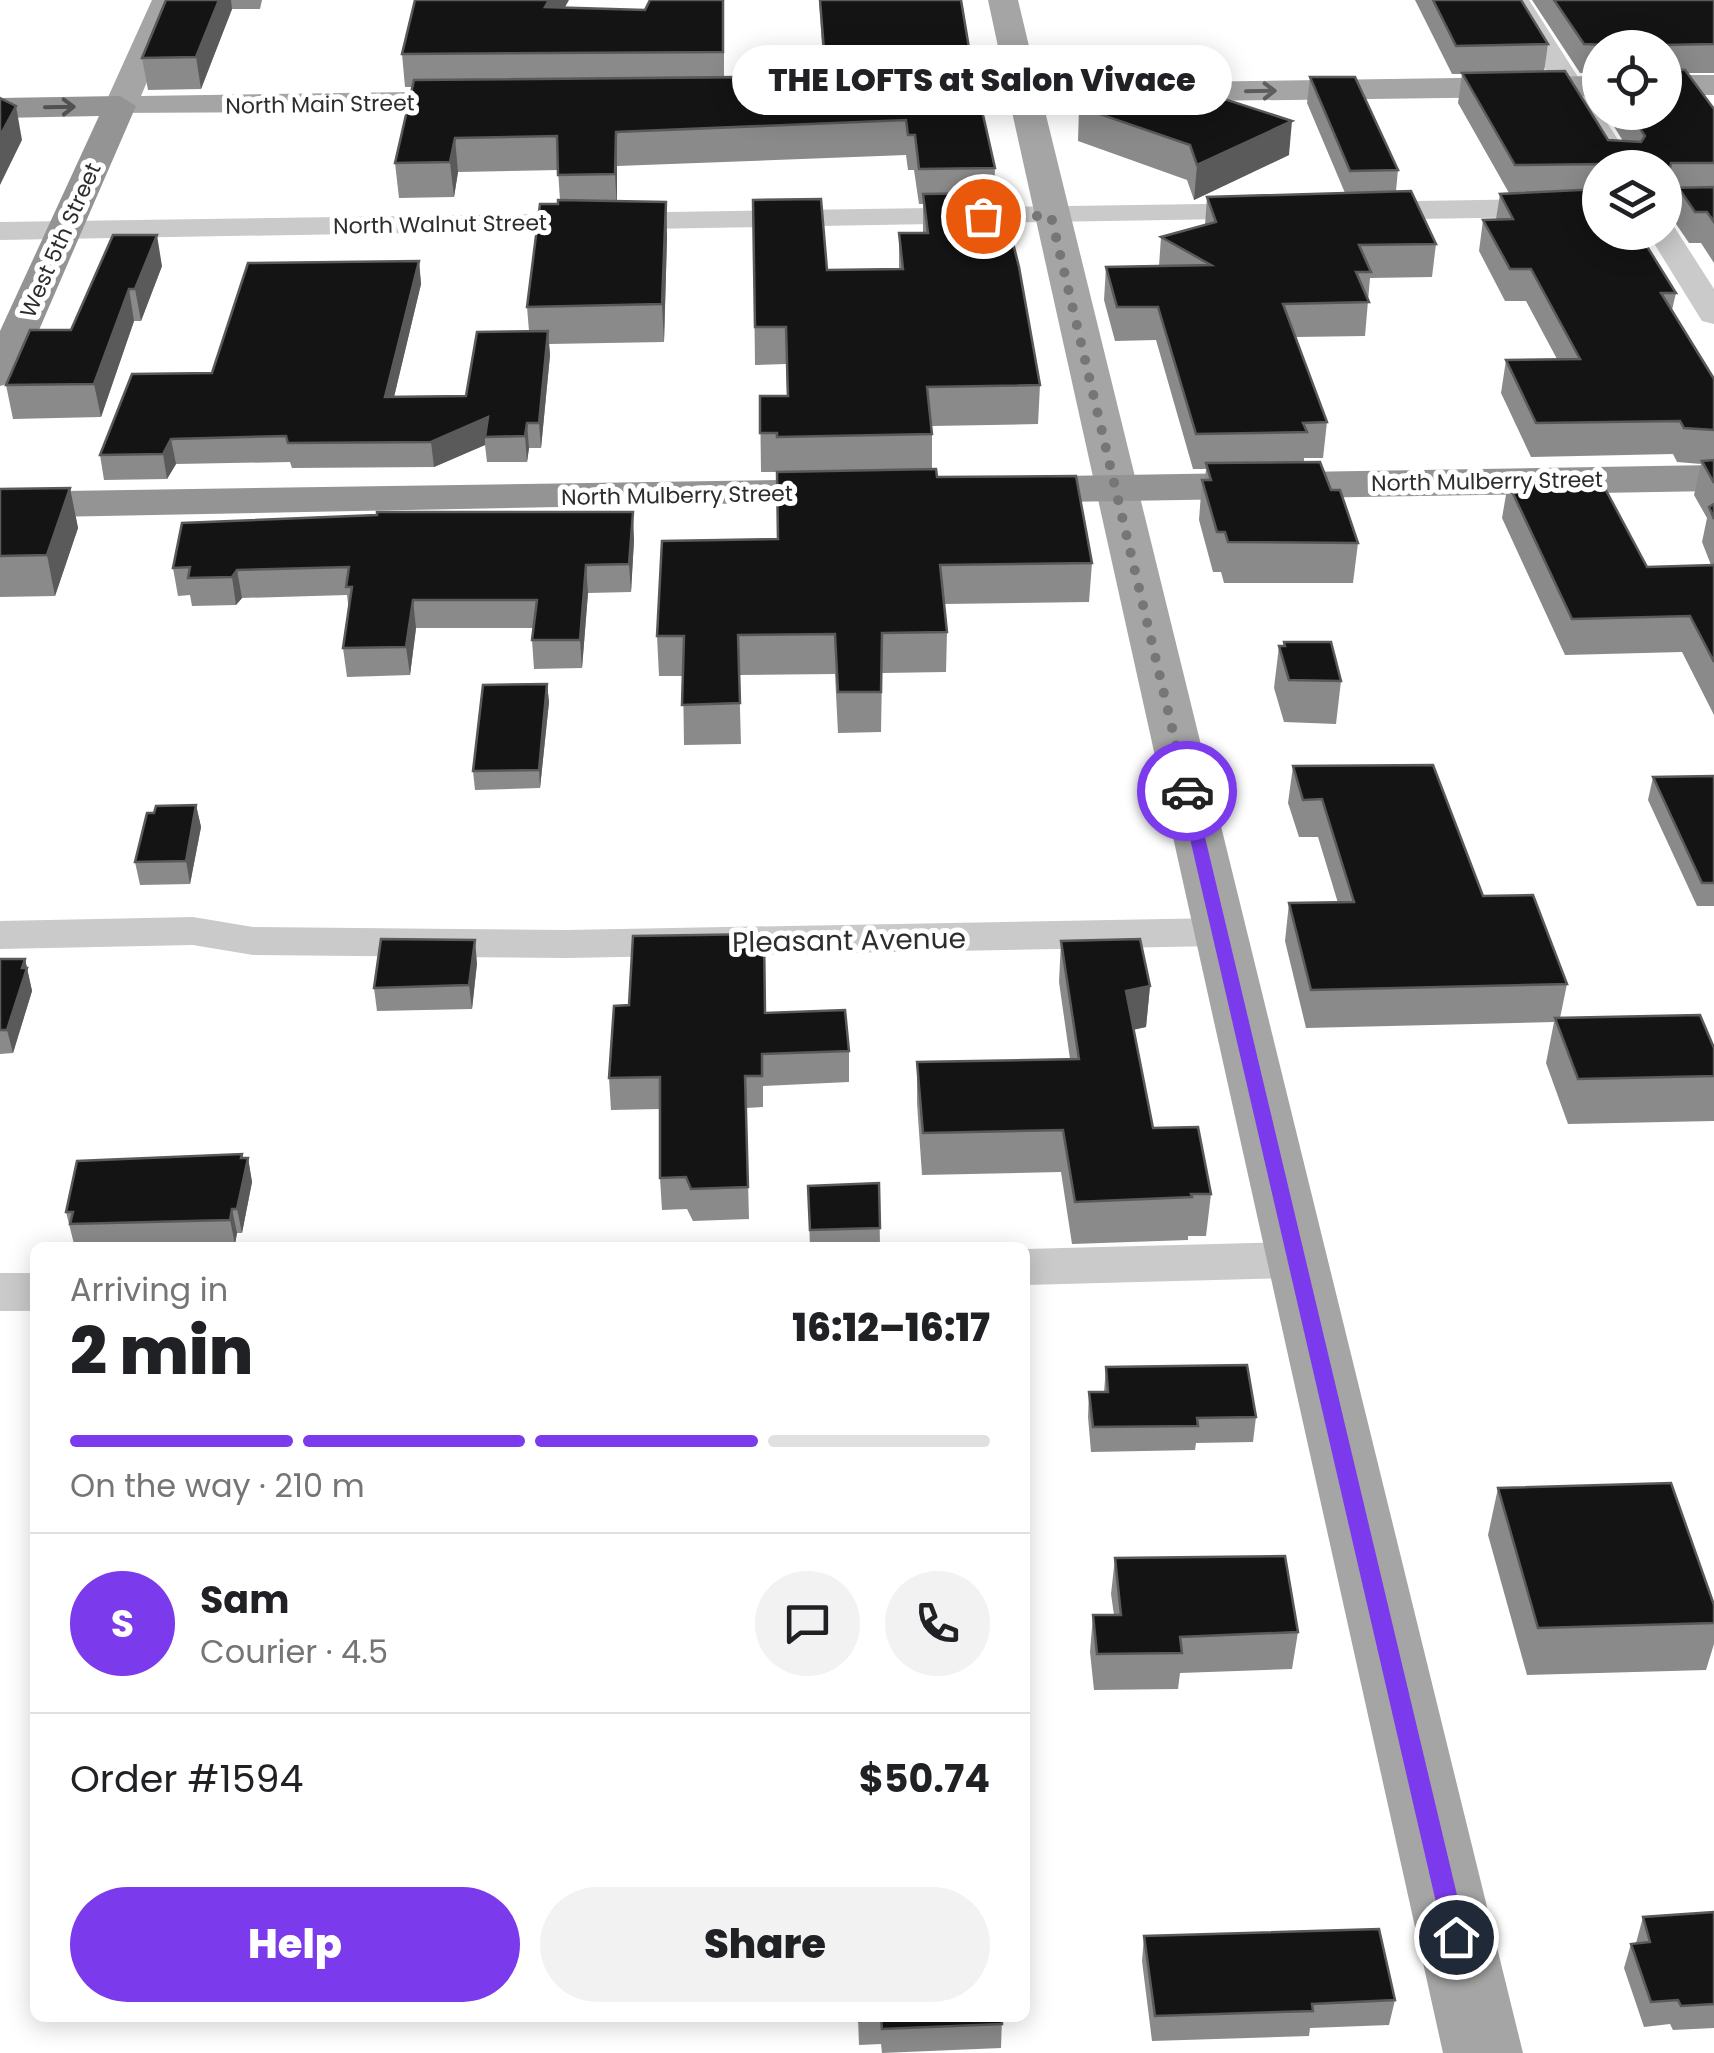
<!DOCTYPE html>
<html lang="en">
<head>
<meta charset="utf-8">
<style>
	:root { --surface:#fff; --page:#f2f2f2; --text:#202124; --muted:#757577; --line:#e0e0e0; --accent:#7c3aed }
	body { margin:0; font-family:Poppins,sans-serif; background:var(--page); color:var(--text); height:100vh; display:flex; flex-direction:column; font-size:38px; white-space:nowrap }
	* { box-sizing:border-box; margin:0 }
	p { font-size:32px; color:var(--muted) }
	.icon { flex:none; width:55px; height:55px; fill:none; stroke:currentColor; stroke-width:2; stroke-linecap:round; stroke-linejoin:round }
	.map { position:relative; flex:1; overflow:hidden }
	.details { position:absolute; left:30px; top:1242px; width:1000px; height:780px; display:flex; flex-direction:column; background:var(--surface); border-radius:15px; box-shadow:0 5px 25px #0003 }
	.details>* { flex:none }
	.buttons { position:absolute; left:1582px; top:30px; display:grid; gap:20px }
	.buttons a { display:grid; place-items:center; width:100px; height:100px; border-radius:50%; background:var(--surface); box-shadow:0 5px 25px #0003; font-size:50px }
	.pin { position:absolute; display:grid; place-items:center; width:85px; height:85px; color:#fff; margin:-42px; border:5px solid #fff; border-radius:50%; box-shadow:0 2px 10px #0007 }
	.courier { position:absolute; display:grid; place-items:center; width:100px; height:100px; margin:-50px; border:8px solid #7c3aed; border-radius:50%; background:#fff; color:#222; box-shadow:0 2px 12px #0007 }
	.bubble { position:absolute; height:70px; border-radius:35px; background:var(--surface); box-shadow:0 5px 25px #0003; font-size:32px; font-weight:800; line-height:70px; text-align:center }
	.overview em { font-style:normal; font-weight:800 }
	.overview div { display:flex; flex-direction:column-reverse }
	.overview { display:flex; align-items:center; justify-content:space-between; height:170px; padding:0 40px }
	h1 { font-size:65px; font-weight:800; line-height:75px }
	.bar { display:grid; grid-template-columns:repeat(4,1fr); gap:15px 10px; align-content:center; height:120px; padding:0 40px }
	.bar i { height:12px; border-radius:8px; background:var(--line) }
	.bar .selected { background:var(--accent) }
	.bar p { grid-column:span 4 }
	.line { display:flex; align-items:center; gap:25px; padding:0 40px; border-top:2px solid var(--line) }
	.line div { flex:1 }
	.round { display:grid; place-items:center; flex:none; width:105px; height:105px; border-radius:52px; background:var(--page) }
	.action { display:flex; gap:20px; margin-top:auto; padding:20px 40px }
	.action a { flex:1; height:115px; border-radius:60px; background:var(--accent); color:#fff; font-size:40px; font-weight:800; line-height:115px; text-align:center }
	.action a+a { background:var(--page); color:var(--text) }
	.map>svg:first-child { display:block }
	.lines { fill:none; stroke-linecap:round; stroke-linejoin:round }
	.minor { fill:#cacaca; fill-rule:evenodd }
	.major { fill:#a5a5a5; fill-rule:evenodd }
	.highway { fill:#949494; fill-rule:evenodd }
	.wall { fill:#8a8a8a }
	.shaded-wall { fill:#5a5a5a }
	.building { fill:#141414; stroke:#5a5a5a; stroke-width:2.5 }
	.oneway { stroke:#5d5d5d }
	.oneway2 { stroke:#515151 }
	.route { fill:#7c3aed }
	.done { stroke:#767676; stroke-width:10; stroke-dasharray:0 18 }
	.labels { text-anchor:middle; stroke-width:10; stroke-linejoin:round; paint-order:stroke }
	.far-street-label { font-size:22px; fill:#2d2d2d; stroke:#fff }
	.street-label { font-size:28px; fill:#2d2d2d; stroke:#fff }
</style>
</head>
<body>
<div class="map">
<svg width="1714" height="2053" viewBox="0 0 1714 2053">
	<rect width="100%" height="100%" fill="#fff"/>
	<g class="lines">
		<g class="minor">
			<polygon points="1503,0 1529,0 1636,168 1606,168"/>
			<polygon points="1600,198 1600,216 1354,220 1339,211 1354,202"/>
			<polygon points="1272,203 1283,206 1287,212 1283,218 0,240 0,222"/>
			<polygon points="1665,223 1673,225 1714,289 1714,324 1702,321 1647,232 1665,232"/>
			<polygon points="193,917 253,927 567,930 1219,918 1235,922 1242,932 1235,942 1219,946 567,958 253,955 193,945 0,949 0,921"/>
			<polygon points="1296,1242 1315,1247 1322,1260 1315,1273 1296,1278 1025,1285 1025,1249"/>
			<rect x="0" y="1273" width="35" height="38"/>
		</g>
		<g class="major">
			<polygon points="152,0 182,0 141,96 482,91 498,101 482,111 108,113 104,106"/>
			<polygon points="988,0 1018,0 1038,84 1600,76 1600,96 1043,103 1523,2053 1443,2053 1010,103 903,105 887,95 903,85 1006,84"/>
			<rect x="1665" y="75" width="49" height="20"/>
		</g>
		<g class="highway">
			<polygon points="120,96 136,106 20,374 14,382 0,386 0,331 99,116 0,118 0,98"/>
			<polygon points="1714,465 1714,491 1003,503 988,499 982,490 988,481 1003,477"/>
			<polygon points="852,479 867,483 873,492 867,501 0,518 0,492"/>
		</g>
	</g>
	<g class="wall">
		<polygon points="166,0 262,0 260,9 232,9 201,89 148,90 142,58"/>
		<polygon points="724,0 724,77 824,76 819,0 961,0 969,48 968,75 995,168 994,193 1006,231 1040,385 1038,424 932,426 932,469 937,477 1092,563 1089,602 944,604 947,632 946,672 882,673 881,732 838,733 835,674 739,675 741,744 684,745 683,676 659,676 657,636 778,539 777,472 761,472 760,396 787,396 786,364 755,365 753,200 827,270 899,269 899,233 923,233 923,204 919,204 914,170 908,170 906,155 617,166 617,201 666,202 667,238 664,342 549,344 550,355 541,448 529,448 527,462 487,462 485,445 434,467 292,468 290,462 176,464 167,479 104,480 100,455 212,373 419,261 421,284 394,397 466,396 529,331 527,307 560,200 558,170 458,172 454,197 399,198 395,163 412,87 405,87 402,54 565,8 645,10"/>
		<polygon points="1415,0 1521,0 1548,44 1544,72 1608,140 1623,141 1605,112 1665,112 1665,48 1600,48 1600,73 1580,73 1532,0 1714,0 1714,73 1687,73 1714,109 1714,263 1701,243 1689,243 1674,221 1665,220 1665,168 1600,168 1600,232 1652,232 1650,244 1645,244 1676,293 1672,310 1714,379 1714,715 1682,652 1565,655 1502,518 1508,483 1647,567 1711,565 1702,542 1707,518 1694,495 1701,464 1677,462 1673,454 1531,457 1501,393 1506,360 1557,359 1526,301 1505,301 1479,251 1483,220 1496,219 1500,194 1509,193 1458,103 1462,74 1452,74"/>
		<polygon points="1310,77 1398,170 1396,191 1436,244 1432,277 1370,278 1365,336 1295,337 1327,422 1323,458 1304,458 1304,462 1331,490 1358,543 1353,583 1224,583 1221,572 1213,572 1199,520 1202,480 1205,480 1206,469 1193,469 1156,340 1115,341 1104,300 1106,267 1159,266 1161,237 1205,225 1207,197 1345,193 1307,103"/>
		<polygon points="1600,82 1600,104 1597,100"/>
		<polygon points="1079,107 1289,155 1194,200 1187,180 1078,141"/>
		<polygon points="162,266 141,321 134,321 101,417 13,419 6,385 71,330"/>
		<polygon points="70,488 78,528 55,596 0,597 0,489"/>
		<polygon points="634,540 631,592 588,593 582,668 534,669 532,640 533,628 416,628 410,675 347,677 343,648 349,611 347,595 242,598 236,605 192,606 190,595 178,596 173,568"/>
		<polygon points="1284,642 1341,681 1336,724 1284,722 1274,688 1279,646 1284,646"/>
		<polygon points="547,684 549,702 540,788 475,790 473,771"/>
		<polygon points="1293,766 1483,896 1567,984 1560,1018 1714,1048 1714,1121 1568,1124 1546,1063 1554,1022 1306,1028 1285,941 1289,903 1338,903 1318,837 1299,837 1288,803"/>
		<polygon points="1714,776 1714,906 1697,906 1648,800 1653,777"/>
		<polygon points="196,805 201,827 190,884 140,885 135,862 154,813"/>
		<polygon points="1061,941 1150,986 1146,1027 1133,1030 1153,1128 1211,1194 1206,1236 1188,1236 1188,1240 1072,1244 1061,1172 922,1175 917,1103 917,1062 1070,1059 1059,982"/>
		<polygon points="0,959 25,959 32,991 13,1053 0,1054"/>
		<polygon points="477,963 472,1009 377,1011 374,988"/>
		<polygon points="766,1013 849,1051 849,1082 763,1086 763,1107 746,1108 749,1219 693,1221 687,1209 662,1210 660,1178 660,1109 611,1110 609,1078"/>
		<polygon points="242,1154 243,1158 248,1158 252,1182 242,1233 237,1233 235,1244 75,1248 66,1212"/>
		<polygon points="879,1183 880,1248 810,1248 808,1186"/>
		<polygon points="1106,1367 1256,1417 1253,1442 1196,1443 1195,1450 1091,1452 1088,1417 1089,1392 1104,1392"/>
		<polygon points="1498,1488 1714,1623 1714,1644 1706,1670 1527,1675 1488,1535"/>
		<polygon points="1115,1558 1298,1632 1292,1669 1180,1673 1178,1689 1094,1690 1090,1652 1093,1615 1114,1615 1111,1594"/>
		<polygon points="1714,1912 1714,2028 1673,2030 1670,2024 1644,2027 1624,1968 1631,1944 1636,1943 1643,1917"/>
		<polygon points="1144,1936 1395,2000 1389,2025 1310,2028 1309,2036 1152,2041 1142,1961"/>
		<polygon points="858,2018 1002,2018 1001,2048 882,2053 881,2044 859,2045"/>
	</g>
	<g class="shaded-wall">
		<polygon points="219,0 231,0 232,9 201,89 196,57"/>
		<polygon points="549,0 569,0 547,39 545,7"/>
		<polygon points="16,106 22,140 0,185 0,136"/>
		<polygon points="1292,121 1289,155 1194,200 1197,165"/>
		<polygon points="616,132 617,166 617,209 615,174"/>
		<polygon points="455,138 458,172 454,197 450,162"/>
		<polygon points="666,202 667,238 664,342 662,304"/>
		<polygon points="157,235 162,266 141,321 135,289"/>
		<polygon points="419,261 421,284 388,422 385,397"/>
		<polygon points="129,289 134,321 101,417 94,384"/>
		<polygon points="548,331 550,355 541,448 539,423"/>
		<polygon points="488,417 485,437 485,445 434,467 431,442"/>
		<polygon points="527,423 529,448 527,462 525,436"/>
		<polygon points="171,439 176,464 167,479 163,454"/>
		<polygon points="70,488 78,528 55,596 47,555"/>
		<polygon points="633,512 634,540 631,592 629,564"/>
		<polygon points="586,565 588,593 582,668 580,640"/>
		<polygon points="237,570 242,598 236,605 232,577"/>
		<polygon points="413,600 416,628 410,675 406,647"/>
		<polygon points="547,684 549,702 540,788 539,770"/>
		<polygon points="196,805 201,827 190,884 186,861"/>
		<polygon points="475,940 477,963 472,1009 469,985"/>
		<polygon points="25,959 32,991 13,1053 7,1030"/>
		<polygon points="1150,986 1146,1027 1122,1032 1126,991"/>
		<polygon points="242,1154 245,1171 248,1158 252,1182 242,1233 237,1209"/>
		<polygon points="232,1209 237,1233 235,1244 230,1220"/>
	</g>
	<g class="building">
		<polygon points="166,0 219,0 196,57 142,58"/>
		<polygon points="415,0 549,0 545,7 645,10 650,0 723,0 723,52 402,54"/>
		<polygon points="820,0 961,0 969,48 824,50"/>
		<polygon points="1433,0 1521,0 1548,44 1456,46"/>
		<polygon points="1554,0 1714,0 1714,44 1666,45 1668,69 1685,70 1714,109 1714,163 1671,163 1667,184 1671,188 1714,187 1714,222 1707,212 1695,212 1680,190 1668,189 1667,197 1665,197 1665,168 1609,168 1605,164 1515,165 1462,73 1565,71 1608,140 1641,142 1645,136 1629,112 1665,112 1665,48 1608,48 1607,45 1584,44"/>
		<polygon points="974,75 995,168 919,169 915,135 908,135 906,120 616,132 615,174 558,175 557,136 455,138 450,162 395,163 414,80"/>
		<polygon points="1153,76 1292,121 1197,165 1190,145 1079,107"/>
		<polygon points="1310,77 1355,77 1398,170 1350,171"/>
		<polygon points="0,98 16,106 0,136"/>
		<polygon points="1600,189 1600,232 1638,232 1676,293 1661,293 1714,379 1714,430 1684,428 1680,421 1536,423 1506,360 1580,359 1531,269 1510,269 1483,220 1513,219 1500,194"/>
		<polygon points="1411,191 1436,244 1359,245 1371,272 1356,272 1369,302 1283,304 1327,422 1303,423 1307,432 1196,434 1158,307 1117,307 1106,267 1211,265 1161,237 1216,222 1207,197"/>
		<polygon points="999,193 1006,231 1010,231 1019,267 1040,385 927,387 932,434 777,437 777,433 760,433 760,396 788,396 786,327 755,327 753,200 821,199 827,270 903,269 899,233 928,233 923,194"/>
		<polygon points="558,200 666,202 662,304 527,307 540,204 558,204"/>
		<polygon points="113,235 157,235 135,289 129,289 94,384 6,385 30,330 71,330"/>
		<polygon points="419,261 385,397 466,396 477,332 548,331 539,423 527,423 525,436 485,437 488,417 431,442 288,443 286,436 171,439 163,454 100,455 132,374 212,373 248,263"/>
		<polygon points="1714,460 1714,483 1702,461"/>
		<polygon points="1320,462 1331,490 1340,490 1358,543 1228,542 1225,532 1217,532 1202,480 1211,480 1206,463"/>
		<polygon points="936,469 937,477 1076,476 1092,563 940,565 947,632 882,633 881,692 838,692 835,634 738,635 740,703 682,705 684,636 657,636 662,541 778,539 777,472"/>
		<polygon points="1601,481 1647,567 1714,565 1714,662 1690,616 1572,619 1508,483"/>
		<polygon points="70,488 47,555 0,556 0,489"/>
		<polygon points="1714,504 1714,519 1709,507"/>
		<polygon points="377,512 633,512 629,564 586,565 580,640 532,640 537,600 413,600 406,647 343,648 352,587 346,587 349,567 237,570 232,577 188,578 190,567 173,568 182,523 377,515"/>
		<polygon points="1284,642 1331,642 1341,681 1289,680 1279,646 1285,646"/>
		<polygon points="547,684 539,770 473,771 483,685"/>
		<polygon points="1433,765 1483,896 1533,895 1567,984 1311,990 1289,903 1354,902 1322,799 1303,800 1293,766"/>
		<polygon points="1714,776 1714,883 1702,883 1653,777"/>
		<polygon points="196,805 186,861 135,862 147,813 154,813 156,806"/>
		<polygon points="764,934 765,1013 845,1010 849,1051 762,1054 762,1076 745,1076 748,1187 691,1189 686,1177 660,1178 660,1077 609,1078 614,1006 629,1005 633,936"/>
		<polygon points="381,939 475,940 469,985 374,988"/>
		<polygon points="1140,939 1150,986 1126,991 1153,1128 1198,1127 1211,1194 1191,1194 1192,1197 1075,1202 1063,1130 923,1133 917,1062 1079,1059 1061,941"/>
		<polygon points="0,959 25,959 22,968 27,968 7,1030 0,1030"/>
		<polygon points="1700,1015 1714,1048 1714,1076 1578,1079 1555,1018"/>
		<polygon points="242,1154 241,1158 248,1158 237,1209 232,1209 230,1220 70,1224 73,1212 66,1212 77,1161"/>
		<polygon points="879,1183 880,1228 810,1230 808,1186"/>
		<polygon points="1247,1365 1256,1417 1197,1418 1198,1426 1093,1427 1089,1392 1108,1392 1106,1367"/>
		<polygon points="1671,1483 1714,1605 1714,1623 1538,1628 1498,1488"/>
		<polygon points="1285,1556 1298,1632 1180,1637 1182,1653 1097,1654 1093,1615 1121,1615 1115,1558"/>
		<polygon points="1714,1912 1714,2004 1681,2006 1678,2000 1651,2002 1631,1944 1650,1942 1643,1917"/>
		<polygon points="1379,1929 1395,2000 1312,2004 1313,2011 1155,2016 1144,1936"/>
		<polygon points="859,2018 1002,2018 1002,2024 882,2029 881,2020 859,2021"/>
	</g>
	<defs><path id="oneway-shaft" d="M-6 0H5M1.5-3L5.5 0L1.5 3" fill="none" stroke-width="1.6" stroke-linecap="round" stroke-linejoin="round" transform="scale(2.5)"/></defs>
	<use class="oneway" href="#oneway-shaft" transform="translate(1261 91) rotate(-1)"/>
	<use class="oneway2" href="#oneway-shaft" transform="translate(60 107) rotate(-1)"/>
	<polygon class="route" points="1187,787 1194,791 1467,1937 1456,1947 1444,1937 1179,791"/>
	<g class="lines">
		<polyline class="done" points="983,216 1051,216 1187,791"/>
	</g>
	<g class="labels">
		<g class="far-street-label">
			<text transform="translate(320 104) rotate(-1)" y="8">North Main Street</text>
			<text transform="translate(440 224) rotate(-1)" y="8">North Walnut Street</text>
			<text transform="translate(60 240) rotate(-66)" y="8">West 5th Street</text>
			<text transform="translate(1487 481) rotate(-1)" y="8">North Mulberry Street</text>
			<text transform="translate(677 495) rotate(-1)" y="8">North Mulberry Street</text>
		</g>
		<g class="street-label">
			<text transform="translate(849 940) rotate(-1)" y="10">Pleasant Avenue</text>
		</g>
	</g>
</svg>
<div class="buttons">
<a><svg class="icon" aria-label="locate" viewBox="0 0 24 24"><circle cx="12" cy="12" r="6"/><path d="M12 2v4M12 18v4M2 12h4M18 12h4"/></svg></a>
<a><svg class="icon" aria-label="layers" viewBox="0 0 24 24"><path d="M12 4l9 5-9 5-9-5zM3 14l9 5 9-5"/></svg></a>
</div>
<div class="pin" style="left:983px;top:216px;background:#ea580c"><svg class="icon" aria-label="bag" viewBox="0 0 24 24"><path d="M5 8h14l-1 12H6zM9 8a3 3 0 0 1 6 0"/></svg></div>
<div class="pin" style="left:1456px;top:1937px;background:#1f2937"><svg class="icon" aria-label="home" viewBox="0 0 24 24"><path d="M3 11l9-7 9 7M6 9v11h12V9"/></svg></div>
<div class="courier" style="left:1187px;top:791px"><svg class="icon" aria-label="car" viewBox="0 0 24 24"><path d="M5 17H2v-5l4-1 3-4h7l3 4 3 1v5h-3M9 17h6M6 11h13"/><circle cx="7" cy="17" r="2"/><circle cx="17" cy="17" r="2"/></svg></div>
<div class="bubble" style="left:732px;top:45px;width:500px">THE LOFTS at Salon Vivace</div>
<section class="details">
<div class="overview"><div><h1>2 min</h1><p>Arriving in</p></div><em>16:12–16:17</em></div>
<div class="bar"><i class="selected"></i><i class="selected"></i><i class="selected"></i><i></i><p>On the way · 210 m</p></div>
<div class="line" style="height:180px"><b class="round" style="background:var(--accent);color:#fff">S</b><div><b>Sam</b><p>Courier · 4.5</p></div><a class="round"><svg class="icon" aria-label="chat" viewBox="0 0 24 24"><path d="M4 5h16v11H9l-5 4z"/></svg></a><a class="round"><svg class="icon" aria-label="phone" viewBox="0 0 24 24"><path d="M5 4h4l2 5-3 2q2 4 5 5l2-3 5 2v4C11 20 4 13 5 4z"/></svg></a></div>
<div class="line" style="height:130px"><div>Order #1594</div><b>$50.74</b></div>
<div class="action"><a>Help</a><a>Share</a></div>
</section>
</div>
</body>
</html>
